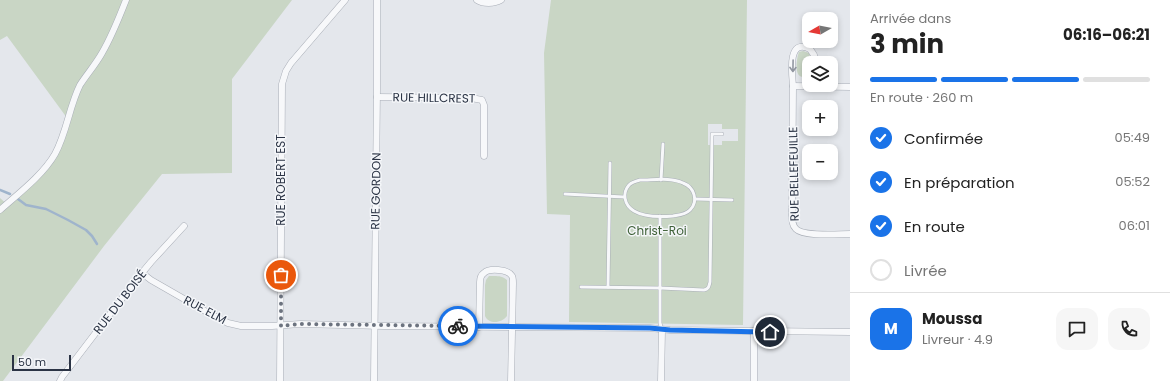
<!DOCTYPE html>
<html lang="fr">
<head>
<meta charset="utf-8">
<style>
	:root { --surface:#fff; --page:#f6f6f6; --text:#222; --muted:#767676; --line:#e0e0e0; --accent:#1a73e8 }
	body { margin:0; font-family:Poppins,sans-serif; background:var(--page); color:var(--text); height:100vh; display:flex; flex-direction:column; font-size:15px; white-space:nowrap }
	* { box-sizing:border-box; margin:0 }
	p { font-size:13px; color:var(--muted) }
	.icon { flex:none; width:22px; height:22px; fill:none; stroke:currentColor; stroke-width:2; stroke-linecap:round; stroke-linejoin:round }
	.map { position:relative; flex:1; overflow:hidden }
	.sheet { display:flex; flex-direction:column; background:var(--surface); width:320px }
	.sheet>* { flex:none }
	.needle { width:26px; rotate:261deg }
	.fabs { position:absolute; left:802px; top:12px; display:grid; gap:8px }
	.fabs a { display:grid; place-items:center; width:36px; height:36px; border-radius:8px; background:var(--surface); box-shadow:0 2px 6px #0003; font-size:20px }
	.scale { position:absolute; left:12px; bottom:10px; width:59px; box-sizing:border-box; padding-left:4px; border:2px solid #2b3445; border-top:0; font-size:11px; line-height:14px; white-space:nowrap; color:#2b3445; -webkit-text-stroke:3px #f4f6f9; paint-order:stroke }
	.pin { position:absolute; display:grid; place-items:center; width:34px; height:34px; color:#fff; margin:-17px; border:2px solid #fff; border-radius:50%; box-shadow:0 1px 4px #0007 }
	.courier { position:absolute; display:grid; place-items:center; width:40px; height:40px; margin:-20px; border:3px solid #1a73e8; border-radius:50%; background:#fff; color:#222; box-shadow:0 1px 5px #0007 }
	.summary em { font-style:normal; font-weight:700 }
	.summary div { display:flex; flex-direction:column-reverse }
	.summary { display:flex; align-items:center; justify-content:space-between; height:68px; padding:0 20px }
	h1 { font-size:26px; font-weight:700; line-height:30px }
	.bar { display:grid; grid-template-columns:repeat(4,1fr); gap:6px 4px; align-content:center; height:48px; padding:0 20px }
	.bar i { height:5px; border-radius:3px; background:var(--line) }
	.bar .current { background:var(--accent) }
	.bar p { grid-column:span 4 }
	.line { display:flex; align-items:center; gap:10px; padding:0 20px; border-top:1px solid var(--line) }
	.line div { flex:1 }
	.round { display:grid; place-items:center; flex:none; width:42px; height:42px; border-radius:12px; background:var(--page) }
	ol { padding:0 20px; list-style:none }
	li { display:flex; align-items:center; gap:12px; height:44px }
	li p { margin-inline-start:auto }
	li .icon { padding:4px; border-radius:50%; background:var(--accent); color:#fff; stroke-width:4 }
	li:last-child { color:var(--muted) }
	li i { width:22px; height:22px; border:2px solid var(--line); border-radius:50% }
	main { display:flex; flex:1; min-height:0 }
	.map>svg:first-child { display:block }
	.green { fill:#c9d6c5; fill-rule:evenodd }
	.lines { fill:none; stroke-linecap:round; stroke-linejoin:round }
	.stream { stroke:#9fb4cc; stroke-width:2.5 }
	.lane-casing { stroke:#a9aeb7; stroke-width:4 }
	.street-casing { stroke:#a9aeb7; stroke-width:7 }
	.lane { stroke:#f7f8fa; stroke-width:3 }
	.street { stroke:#f7f8fa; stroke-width:6 }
	.oneway { stroke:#9196a0 }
	.done { stroke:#6c737f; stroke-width:4; stroke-dasharray:0 7.2 }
	.route { stroke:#1a73e8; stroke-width:5 }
	.labels { text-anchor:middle; stroke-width:3; stroke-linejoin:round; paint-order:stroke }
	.street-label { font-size:12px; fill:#2b3445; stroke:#f4f6f9 }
	.park-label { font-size:12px; fill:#3f6138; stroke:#f4f6f9 }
</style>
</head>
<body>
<main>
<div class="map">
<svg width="850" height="381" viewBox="0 0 850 381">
	<rect width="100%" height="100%" fill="#e4e7ec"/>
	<g class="green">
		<polygon points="0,0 292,0 232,79 232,173 162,174 104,246 3,381 0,381 0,198 9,206 43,174 70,122 7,36 0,40"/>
		<path d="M551,0H747L743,325L569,322L570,215L547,214L544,53ZM708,124H722V129H738V141H722V145H708Z"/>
		<path d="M803,51L809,53L810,57L809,73V75C794,83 796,63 798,55L799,52Z"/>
		<path d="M489,276C495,276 502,275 507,280V316C502,323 489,325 485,316V285L486,280Z"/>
	</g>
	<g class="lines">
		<g class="stream">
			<polyline points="0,190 10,194"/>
			<polyline points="18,199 26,205 46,209 68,220 86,230 92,236 97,244"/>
		</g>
		<defs>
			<g id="lane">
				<path d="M640,180C654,180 671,177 683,183C694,187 699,201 690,210C685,215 679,215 673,216C661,217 644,217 634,211C624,205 622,193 629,185C632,182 636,181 640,180Z"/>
				<polyline points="661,180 663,144"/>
				<polyline points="565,194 624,197"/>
				<polyline points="695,199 732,200"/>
				<polyline points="660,216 660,323 662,330"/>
				<path d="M581,287L660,288L704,290C709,289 709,286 710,282L712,134H722"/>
				<polyline points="608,287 610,163"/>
			</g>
			<g id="street">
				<path d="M477,0C483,4 494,4 501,0"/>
				<path d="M793,86C792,74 787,37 810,49L814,55V63"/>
				<path d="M850,87L793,86L792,214C792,220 792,225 796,229C804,237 838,234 850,234"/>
				<polyline points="377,97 471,98 482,100 484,105 484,156"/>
				<path d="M0,210C18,194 43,175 55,154C67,132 69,107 80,85C87,74 96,64 102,53C112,36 119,18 126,0"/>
				<polyline points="142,273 151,280 212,315 228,323 241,326 272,326 300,324 384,326 650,328 670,330 754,331 850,332"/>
				<path d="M479,327L480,282C480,278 481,275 484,273C489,268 508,269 512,276C513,277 513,281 513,283L511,381"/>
				<polyline points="60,381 62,377 136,280 151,262 184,226"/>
				<polyline points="280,381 282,84 286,71 291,63 345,0"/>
				<polyline points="374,381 377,89 377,0"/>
				<polyline points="661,381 662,330"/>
				<polyline points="754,381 754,331"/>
			</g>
		</defs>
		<use href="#lane" class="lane-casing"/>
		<use href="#street" class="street-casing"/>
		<use href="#lane" class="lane"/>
		<use href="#street" class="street"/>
	</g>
	<defs><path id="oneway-shaft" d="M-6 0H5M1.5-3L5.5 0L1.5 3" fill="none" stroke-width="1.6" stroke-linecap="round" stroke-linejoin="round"/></defs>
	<use class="oneway" href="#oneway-shaft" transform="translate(793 66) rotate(91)"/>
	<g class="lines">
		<polyline class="done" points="281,275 281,326 300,324 458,326"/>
		<polyline class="route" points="458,326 650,328 670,330 770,332"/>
	</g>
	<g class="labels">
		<g class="street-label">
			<text transform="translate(434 98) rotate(1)" y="4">RUE HILLCREST</text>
			<text transform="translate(794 174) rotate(-91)" y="4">RUE BELLEFEUILLE</text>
			<text transform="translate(281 180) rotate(-90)" y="4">RUE ROBERT EST</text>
			<text transform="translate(376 191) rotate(-89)" y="4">RUE GORDON</text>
			<text transform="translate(120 302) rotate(-52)" y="4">RUE DU BOISÉ</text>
			<text transform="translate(205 310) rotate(28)" y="4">RUE ELM</text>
		</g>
		<g class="park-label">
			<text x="657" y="235">Christ-Roi</text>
		</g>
	</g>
</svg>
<div class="fabs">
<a><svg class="needle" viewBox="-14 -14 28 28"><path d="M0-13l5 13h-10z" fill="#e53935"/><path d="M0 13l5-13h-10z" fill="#767676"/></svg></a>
<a><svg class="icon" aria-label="layers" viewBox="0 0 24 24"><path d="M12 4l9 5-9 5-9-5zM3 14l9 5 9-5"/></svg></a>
<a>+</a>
<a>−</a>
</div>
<div class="scale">50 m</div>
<div class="pin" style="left:281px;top:275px;background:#ea580c"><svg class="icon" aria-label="bag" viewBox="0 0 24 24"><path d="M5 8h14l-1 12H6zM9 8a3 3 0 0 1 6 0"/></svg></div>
<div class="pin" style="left:770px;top:332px;background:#1f2937"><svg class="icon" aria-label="home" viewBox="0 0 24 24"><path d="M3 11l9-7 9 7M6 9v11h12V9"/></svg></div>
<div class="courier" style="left:458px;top:326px"><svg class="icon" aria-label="bike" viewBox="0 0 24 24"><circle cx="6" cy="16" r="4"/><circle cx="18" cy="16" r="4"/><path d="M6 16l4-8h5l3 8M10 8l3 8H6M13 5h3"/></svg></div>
</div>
<section class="sheet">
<div class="summary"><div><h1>3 min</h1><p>Arrivée dans</p></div><em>06:16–06:21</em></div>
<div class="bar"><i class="current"></i><i class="current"></i><i class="current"></i><i></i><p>En route · 260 m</p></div>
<ol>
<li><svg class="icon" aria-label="check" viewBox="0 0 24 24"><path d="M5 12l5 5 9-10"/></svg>Confirmée<p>05:49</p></li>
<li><svg class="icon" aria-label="check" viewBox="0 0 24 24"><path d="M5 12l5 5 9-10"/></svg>En préparation<p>05:52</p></li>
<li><svg class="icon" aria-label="check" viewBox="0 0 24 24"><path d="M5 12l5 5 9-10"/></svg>En route<p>06:01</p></li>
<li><i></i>Livrée</li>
</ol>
<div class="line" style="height:72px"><b class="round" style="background:var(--accent);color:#fff">M</b><div><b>Moussa</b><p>Livreur · 4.9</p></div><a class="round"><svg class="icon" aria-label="chat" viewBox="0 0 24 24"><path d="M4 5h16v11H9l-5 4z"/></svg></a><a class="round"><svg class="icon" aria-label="phone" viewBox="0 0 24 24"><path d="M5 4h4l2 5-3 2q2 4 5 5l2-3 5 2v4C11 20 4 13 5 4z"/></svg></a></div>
</section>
</main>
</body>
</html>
